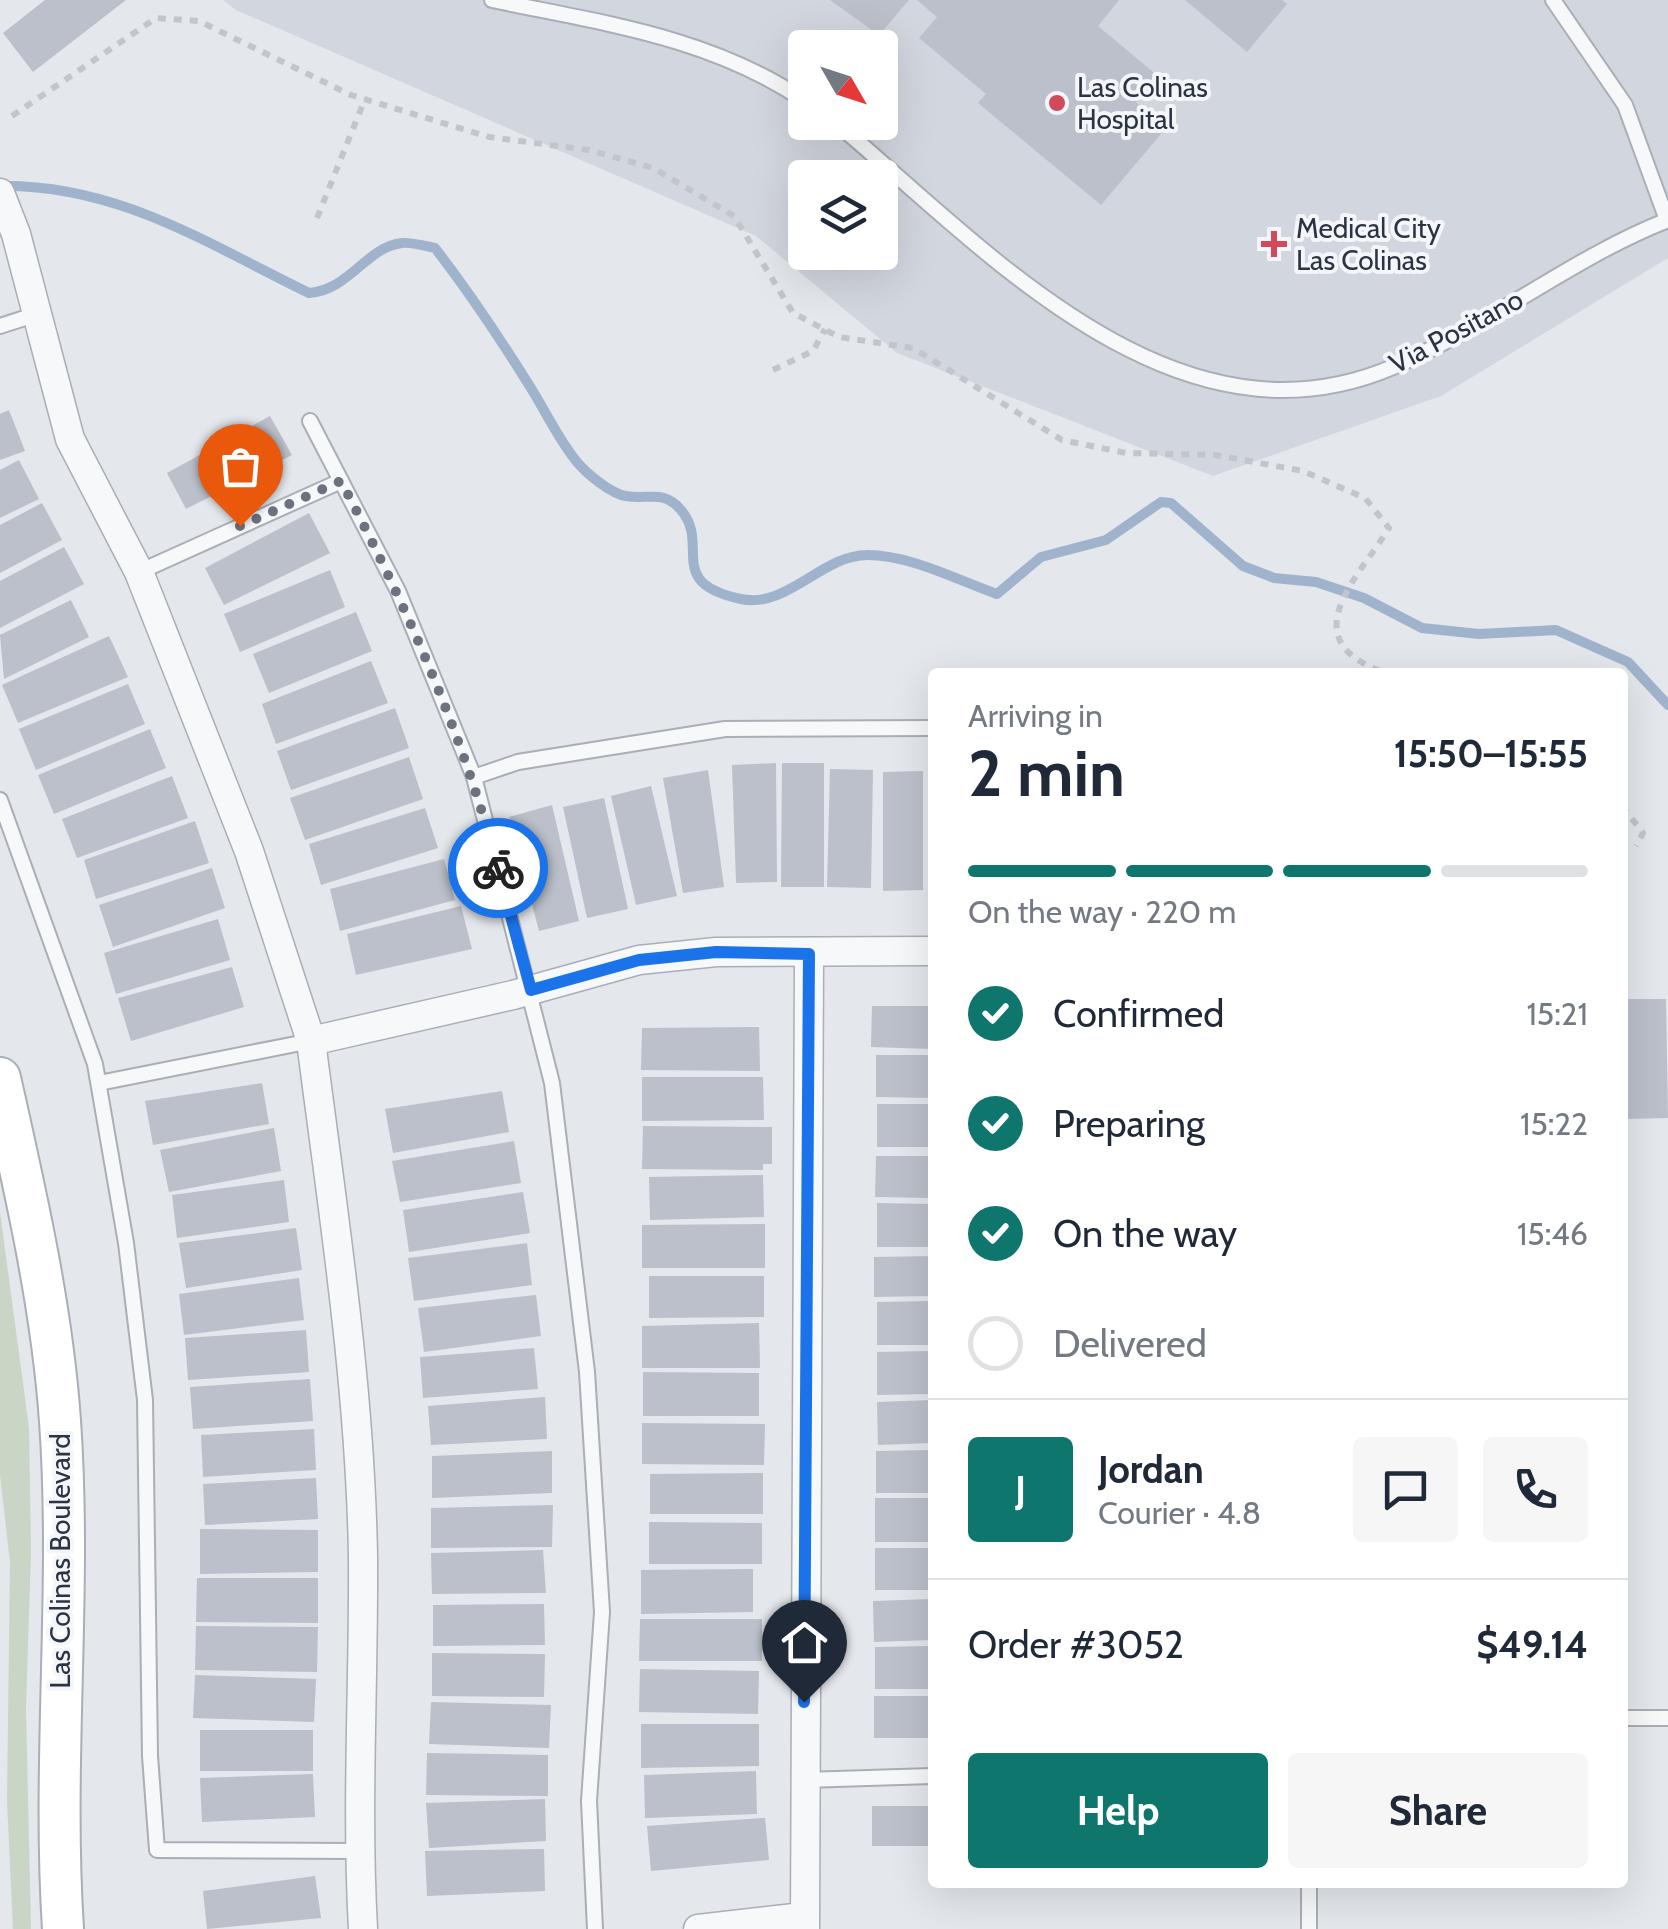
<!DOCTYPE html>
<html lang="en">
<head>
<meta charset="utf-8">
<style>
	:root { --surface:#fff; --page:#f6f6f7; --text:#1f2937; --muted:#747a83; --line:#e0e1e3; --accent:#0f766e }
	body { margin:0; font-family:Cabin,sans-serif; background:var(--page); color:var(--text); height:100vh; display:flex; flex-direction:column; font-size:38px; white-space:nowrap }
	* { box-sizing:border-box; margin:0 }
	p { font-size:32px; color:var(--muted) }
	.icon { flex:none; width:55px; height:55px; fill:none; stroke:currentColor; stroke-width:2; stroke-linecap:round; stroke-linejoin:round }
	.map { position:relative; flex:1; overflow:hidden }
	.panel { position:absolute; left:928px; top:668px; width:700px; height:1220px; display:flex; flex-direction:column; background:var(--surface); border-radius:10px; box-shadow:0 10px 40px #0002 }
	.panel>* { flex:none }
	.needle { width:65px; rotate:129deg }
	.tools { position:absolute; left:788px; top:30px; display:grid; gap:20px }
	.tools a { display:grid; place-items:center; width:110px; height:110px; border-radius:10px; background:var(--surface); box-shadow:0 10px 40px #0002; font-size:50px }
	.pin { position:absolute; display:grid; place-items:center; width:85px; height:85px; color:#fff; margin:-102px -42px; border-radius:50% 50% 50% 0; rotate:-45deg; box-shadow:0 0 10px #0007 }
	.pin .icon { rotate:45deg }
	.courier { position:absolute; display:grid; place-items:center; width:100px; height:100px; margin:-50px; border:8px solid #1a73e8; border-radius:50%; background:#fff; color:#222; box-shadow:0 2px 12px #0007 }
	.summary em { font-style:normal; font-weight:700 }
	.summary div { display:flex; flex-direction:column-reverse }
	.summary { display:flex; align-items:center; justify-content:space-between; height:170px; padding:0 40px }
	h1 { font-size:65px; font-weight:700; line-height:75px }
	.bar { display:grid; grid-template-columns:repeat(4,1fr); gap:15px 10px; align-content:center; height:120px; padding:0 40px }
	.bar i { height:12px; border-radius:8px; background:var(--line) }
	.bar .active { background:var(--accent) }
	.bar p { grid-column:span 4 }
	.line { display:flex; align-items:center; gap:25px; padding:0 40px; border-top:2px solid var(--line) }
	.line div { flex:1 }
	.round { display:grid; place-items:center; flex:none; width:105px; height:105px; border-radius:10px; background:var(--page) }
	ol { padding:0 40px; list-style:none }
	li { display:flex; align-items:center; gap:30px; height:110px }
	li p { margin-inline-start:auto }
	li .icon { padding:10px; border-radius:50%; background:var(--accent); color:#fff; stroke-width:4 }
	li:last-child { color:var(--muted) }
	li i { width:55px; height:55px; border:5px solid var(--line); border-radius:50% }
	.button { display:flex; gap:20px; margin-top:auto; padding:20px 40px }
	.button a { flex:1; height:115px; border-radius:10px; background:var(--accent); color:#fff; font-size:40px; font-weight:700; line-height:115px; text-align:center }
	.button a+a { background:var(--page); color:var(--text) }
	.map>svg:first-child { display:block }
	.built { fill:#d2d6de; fill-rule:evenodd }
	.green { fill:#c9d6c5 }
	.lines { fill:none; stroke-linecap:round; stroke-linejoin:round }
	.stream { stroke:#9fb4cc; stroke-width:10 }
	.building { fill:#bbc0ca }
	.lane-casing { stroke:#a9aeb7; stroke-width:18 }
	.street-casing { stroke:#a9aeb7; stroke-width:31 }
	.secondary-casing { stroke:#a9aeb7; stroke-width:44 }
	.path { stroke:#c2c5cb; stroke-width:6; stroke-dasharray:8 8; stroke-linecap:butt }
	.lane { stroke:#f7f8fa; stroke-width:14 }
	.street { stroke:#f7f8fa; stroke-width:28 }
	.secondary { stroke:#fff; stroke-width:40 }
	.done { stroke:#6c737f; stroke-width:10; stroke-dasharray:0 18 }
	.route { stroke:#1a73e8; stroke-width:12 }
	.poi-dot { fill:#d1495b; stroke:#f4f6f9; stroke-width:4 }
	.labels { text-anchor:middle; stroke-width:8; stroke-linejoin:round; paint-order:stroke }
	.poi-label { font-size:28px; fill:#2b3445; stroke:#f4f6f9; text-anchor:start }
	.street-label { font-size:28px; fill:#2b3445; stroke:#f4f6f9 }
</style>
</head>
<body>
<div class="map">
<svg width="1668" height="1929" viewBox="0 0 1668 1929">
	<rect width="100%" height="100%" fill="#e4e7ec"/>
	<path class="built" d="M223,0H1668V258L1441,396L1213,476L897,353L756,236L236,10ZM805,48H880V122H805ZM805,178H880V252H805Z"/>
	<polygon class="green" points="0,1212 29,1428 31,1552 26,1708 31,1929 13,1929 7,1801 10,1562 0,1475"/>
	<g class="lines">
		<path class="stream" d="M0,186C117,184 206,243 309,293C350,290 366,247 402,243C411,242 425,246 435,248C469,292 499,337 529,385C545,410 558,439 577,462C586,473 611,494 626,496C649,500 663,489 681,510C711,545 664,583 741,599C787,609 822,555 867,555C911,555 957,580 997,594L1041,557L1106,540L1161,502L1171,503L1243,566L1274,578L1316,582L1364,598L1422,628L1479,634L1556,630L1628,662L1668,705"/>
	</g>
	<g class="building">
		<polygon points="45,0 126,0 33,72 3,33"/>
		<polygon points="830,0 909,0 879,35"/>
		<polygon points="917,0 1119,0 1098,26 1158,76 1136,102 1166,128 1101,205 978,103 986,94 919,38 937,17"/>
		<polygon points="1185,0 1282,0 1287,4 1247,52"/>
		<polygon points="9,410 25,451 0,460 0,414"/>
		<polygon points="270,416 292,455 186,509 167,473"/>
		<polygon points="19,460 39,499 0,518 0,470"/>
		<polygon points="42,503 62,540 0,573 0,525"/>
		<polygon points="309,513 330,553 224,605 205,568"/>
		<polygon points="64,547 84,584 0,628 0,581"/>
		<polygon points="330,570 345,607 240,652 224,614"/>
		<polygon points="71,600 89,637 4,679 0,635"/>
		<polygon points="356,612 372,651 269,693 253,654"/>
		<polygon points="109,636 128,677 18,723 2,685"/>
		<polygon points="371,661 388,703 276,744 262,704"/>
		<polygon points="128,684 145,724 36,770 19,729"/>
		<polygon points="395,708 409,748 291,790 277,751"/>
		<polygon points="150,729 166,768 54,814 38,775"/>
		<polygon points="409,757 423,799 305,840 290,798"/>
		<polygon points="776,763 777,882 736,883 732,765"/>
		<polygon points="782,763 824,763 824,887 781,887"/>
		<polygon points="830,769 873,770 871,888 827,887"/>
		<polygon points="708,770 724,887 683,893 663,778"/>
		<polygon points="923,771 923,890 883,891 883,772"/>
		<polygon points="172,776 188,818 77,858 62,819"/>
		<polygon points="651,786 677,896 636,905 611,796"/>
		<polygon points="604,798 628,909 587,918 563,807"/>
		<polygon points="552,805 579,921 539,931 509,817"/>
		<polygon points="425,808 438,848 321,885 309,844"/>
		<polygon points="195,821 209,863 96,899 84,860"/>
		<polygon points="444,859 455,900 340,931 330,889"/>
		<polygon points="212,868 225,908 113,947 99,905"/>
		<polygon points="461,906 472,949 356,975 347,934"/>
		<polygon points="218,919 230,960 116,994 104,953"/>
		<polygon points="232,967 244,1007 131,1041 118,998"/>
		<polygon points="1623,999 1666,999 1668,1118 1625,1119"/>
		<polygon points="872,1006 932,1006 932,1049 871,1047"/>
		<polygon points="759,1027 760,1071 641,1070 642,1028"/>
		<polygon points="876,1055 932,1055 932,1098 876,1097"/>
		<polygon points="642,1077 763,1077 764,1120 642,1121"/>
		<polygon points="262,1083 269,1124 153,1145 145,1101"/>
		<polygon points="502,1091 509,1132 393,1153 385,1109"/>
		<rect x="877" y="1104" width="55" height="43"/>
		<polygon points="643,1126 772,1127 772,1164 763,1164 763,1170 642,1169"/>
		<polygon points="274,1128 281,1171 169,1192 160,1150"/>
		<polygon points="514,1141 521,1183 400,1202 392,1161"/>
		<polygon points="876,1156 932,1156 932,1198 875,1197"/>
		<polygon points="763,1175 764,1217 650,1220 649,1177"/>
		<polygon points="284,1180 289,1222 177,1238 172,1195"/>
		<polygon points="523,1192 530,1233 409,1252 403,1210"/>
		<polygon points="877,1203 932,1204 932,1247 877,1247"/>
		<polygon points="765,1224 765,1268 642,1268 642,1225"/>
		<polygon points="296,1228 302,1270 186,1288 179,1243"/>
		<polygon points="527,1243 532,1285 414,1301 408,1258"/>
		<polygon points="932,1256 932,1296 874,1297 874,1257"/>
		<polygon points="649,1276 764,1276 764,1317 649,1318"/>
		<polygon points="299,1278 304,1320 184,1335 179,1294"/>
		<polygon points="536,1295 541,1336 424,1352 418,1308"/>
		<polygon points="932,1301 932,1345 877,1345 877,1302"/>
		<polygon points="759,1323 760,1368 642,1368 642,1326"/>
		<polygon points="306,1330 309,1372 188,1380 185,1338"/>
		<polygon points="534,1348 538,1389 423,1398 420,1357"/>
		<polygon points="932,1351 932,1394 877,1395 877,1352"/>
		<polygon points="643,1372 759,1373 759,1416 643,1416"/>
		<polygon points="310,1379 313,1421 193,1429 190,1387"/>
		<polygon points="545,1397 547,1439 431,1445 428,1406"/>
		<polygon points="932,1400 932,1443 878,1445 877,1402"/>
		<polygon points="642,1423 765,1424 764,1465 642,1464"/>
		<polygon points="314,1429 316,1470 203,1477 201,1435"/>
		<polygon points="932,1450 932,1493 876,1493 876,1451"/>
		<polygon points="552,1451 552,1493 432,1498 432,1456"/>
		<polygon points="763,1473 763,1514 650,1514 650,1474"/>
		<polygon points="316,1478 318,1519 205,1525 203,1484"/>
		<rect x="875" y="1498" width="57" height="44"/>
		<polygon points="553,1505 552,1547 431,1548 431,1508"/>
		<polygon points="649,1522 762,1523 762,1564 649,1564"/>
		<polygon points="200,1529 318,1530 318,1572 200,1574"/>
		<rect x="875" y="1548" width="57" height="42"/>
		<polygon points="543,1550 546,1593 432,1594 431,1553"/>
		<polygon points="753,1569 753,1612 641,1614 641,1570"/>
		<polygon points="197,1578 318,1578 318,1623 196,1622"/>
		<polygon points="932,1599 932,1640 874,1642 873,1601"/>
		<polygon points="544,1604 545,1645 433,1646 433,1605"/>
		<polygon points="640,1619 762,1619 762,1661 639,1661"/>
		<polygon points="196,1626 318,1627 317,1672 195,1670"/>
		<polygon points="932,1646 932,1689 875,1689 875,1647"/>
		<polygon points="432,1653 545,1654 544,1697 432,1696"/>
		<polygon points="640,1669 759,1671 758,1714 639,1712"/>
		<polygon points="195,1675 316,1679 314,1722 193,1718"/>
		<rect x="874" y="1696" width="58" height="42"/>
		<polygon points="431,1702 551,1705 549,1748 429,1744"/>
		<polygon points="641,1724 759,1724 759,1766 641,1768"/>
		<rect x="200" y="1730" width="113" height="41"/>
		<polygon points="427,1753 548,1755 548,1796 426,1795"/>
		<polygon points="756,1771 757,1814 645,1818 644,1775"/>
		<polygon points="313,1774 315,1817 202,1822 200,1778"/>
		<polygon points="545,1799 546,1841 429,1848 426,1803"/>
		<rect x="872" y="1806" width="60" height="40"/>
		<polygon points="765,1818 769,1860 651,1871 647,1826"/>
		<polygon points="544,1849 545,1891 427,1896 425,1851"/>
		<polygon points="315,1876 321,1918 207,1929 203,1891"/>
	</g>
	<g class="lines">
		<defs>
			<g id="lane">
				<path d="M492,0C602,23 711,37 805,101"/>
				<polyline points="1553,0 1625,105 1667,220"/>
				<path d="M835,122C986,249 1175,460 1393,367C1489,326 1571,258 1668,220"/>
				<polyline points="0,326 34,315"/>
				<polyline points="310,421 398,591 474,777 552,1083 587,1372 602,1612 589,1801 595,1929"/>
				<polyline points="139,572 341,481"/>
				<polyline points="474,777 518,762 725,729 932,728"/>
				<polyline points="0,800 95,1064 126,1243 145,1400 150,1756 157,1850 358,1851"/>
				<polyline points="99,1083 311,1041"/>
				<polyline points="1622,1718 1668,1718"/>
				<polyline points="804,1780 932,1776"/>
				<polyline points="1309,1882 1309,1929"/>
			</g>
			<g id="street">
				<polyline points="0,193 16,234 70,439 139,572 249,851 311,1041"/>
				<path d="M363,1929C356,1804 364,1681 363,1556C360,1384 333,1212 311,1041L513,995L639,960L716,952L932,951"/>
				<polyline points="698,1929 803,1917"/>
				<polyline points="805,1929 809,954"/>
			</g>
			<path id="secondary" d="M0,1078C25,1190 52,1306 60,1421C72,1590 52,1760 63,1929"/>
		</defs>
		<use href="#lane" class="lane-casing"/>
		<use href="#street" class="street-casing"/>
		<use href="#secondary" class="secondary-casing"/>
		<g class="path">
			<path d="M12,116L156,18L199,21L351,95L489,137L589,150L653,168L734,216L793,313L839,337L913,348L1062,440L1126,453L1216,455L1303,471L1365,498L1389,528C1359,577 1291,639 1383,672"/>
			<polyline points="317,218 365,99"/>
			<polyline points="773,370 813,351 825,329"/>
			<polyline points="1622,806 1643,833 1636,846"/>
		</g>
		<use href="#lane" class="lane"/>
		<use href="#street" class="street"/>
		<use href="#secondary" class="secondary"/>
	</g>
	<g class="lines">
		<path class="done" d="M240,526L341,481C406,605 462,732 498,868"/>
		<polyline class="route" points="498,868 531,990 639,960 716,952 809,954 804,1702"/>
	</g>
	<g class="poi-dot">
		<circle cx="1057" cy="103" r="10"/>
		<path d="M1269 229h10v10h10v10h-10v10h-10v-10h-10v-10h10z"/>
	</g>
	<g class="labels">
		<g class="poi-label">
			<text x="1077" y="97">Las Colinas<tspan x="1077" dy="32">Hospital</tspan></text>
			<text x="1296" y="238">Medical City<tspan x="1296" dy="32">Las Colinas</tspan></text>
		</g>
		<g class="street-label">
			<text transform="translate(1456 331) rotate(-28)" y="10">Via Positano</text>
			<text transform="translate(60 1561) rotate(-90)" y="10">Las Colinas Boulevard</text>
		</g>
	</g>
</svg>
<div class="tools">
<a><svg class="needle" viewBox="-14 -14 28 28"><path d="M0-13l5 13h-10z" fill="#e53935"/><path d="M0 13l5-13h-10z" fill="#747a83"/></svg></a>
<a><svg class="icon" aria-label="layers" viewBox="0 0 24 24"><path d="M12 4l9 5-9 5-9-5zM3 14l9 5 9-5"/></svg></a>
</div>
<div class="pin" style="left:240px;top:526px;background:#ea580c"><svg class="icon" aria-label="bag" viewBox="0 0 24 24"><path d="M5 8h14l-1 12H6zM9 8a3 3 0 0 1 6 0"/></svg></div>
<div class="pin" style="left:804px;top:1702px;background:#1f2937"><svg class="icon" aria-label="home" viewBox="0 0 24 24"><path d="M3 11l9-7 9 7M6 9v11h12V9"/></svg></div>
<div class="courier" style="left:498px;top:868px"><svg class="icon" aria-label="bike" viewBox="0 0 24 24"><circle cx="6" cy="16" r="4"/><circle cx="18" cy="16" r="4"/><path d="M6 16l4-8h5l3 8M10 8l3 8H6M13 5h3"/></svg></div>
<section class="panel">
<div class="summary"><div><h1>2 min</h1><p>Arriving in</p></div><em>15:50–15:55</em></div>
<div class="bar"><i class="active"></i><i class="active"></i><i class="active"></i><i></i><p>On the way · 220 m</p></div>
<ol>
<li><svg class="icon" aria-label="check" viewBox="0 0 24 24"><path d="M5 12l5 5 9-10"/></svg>Confirmed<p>15:21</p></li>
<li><svg class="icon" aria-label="check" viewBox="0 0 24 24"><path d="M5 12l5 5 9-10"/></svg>Preparing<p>15:22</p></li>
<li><svg class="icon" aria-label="check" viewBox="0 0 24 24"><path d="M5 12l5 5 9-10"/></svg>On the way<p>15:46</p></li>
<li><i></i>Delivered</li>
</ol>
<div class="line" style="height:180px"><b class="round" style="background:var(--accent);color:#fff">J</b><div><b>Jordan</b><p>Courier · 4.8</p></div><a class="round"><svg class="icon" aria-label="chat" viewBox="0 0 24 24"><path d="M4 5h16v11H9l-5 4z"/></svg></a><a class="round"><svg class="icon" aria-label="phone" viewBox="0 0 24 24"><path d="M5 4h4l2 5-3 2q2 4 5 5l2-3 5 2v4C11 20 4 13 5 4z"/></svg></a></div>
<div class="line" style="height:130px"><div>Order #3052</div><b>$49.14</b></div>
<div class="button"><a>Help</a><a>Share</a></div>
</section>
</div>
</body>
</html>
